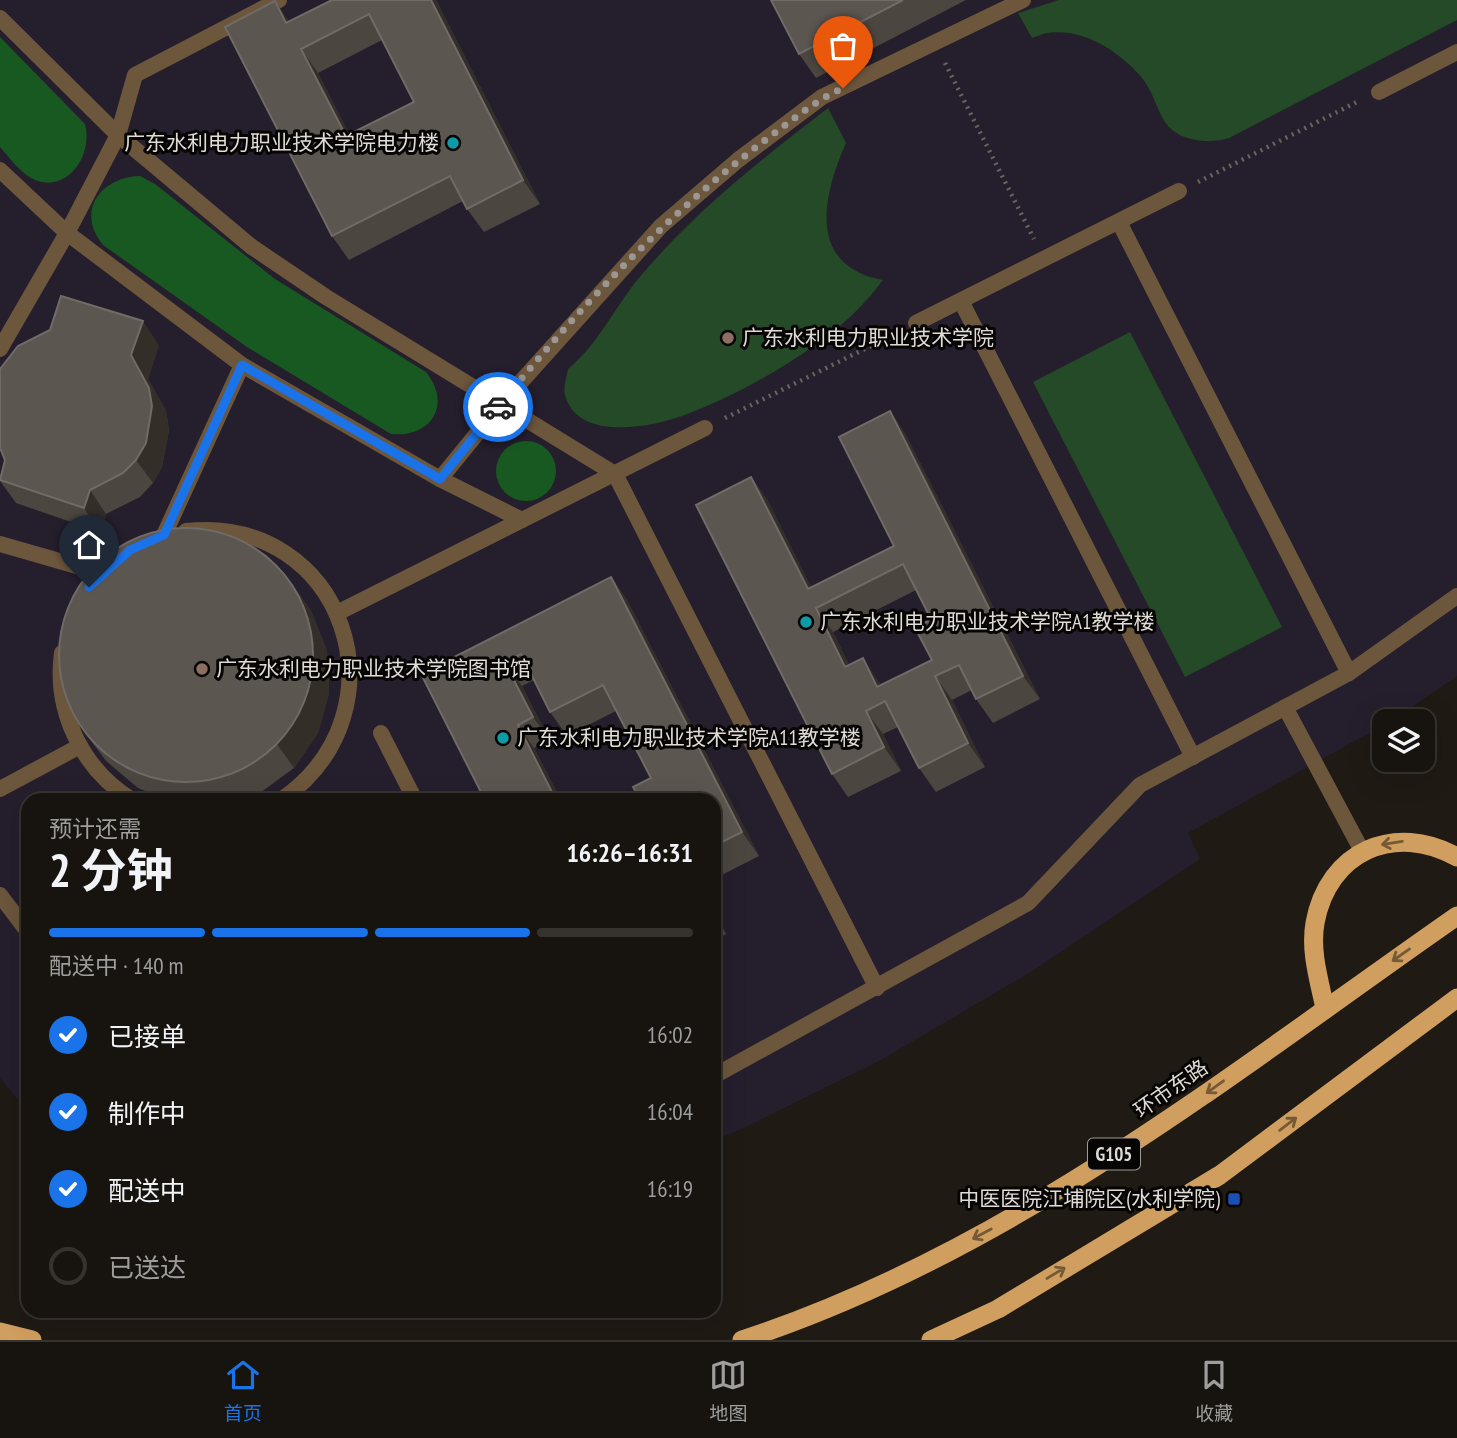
<!DOCTYPE html>
<html lang="zh">
<head>
<meta charset="utf-8">
<style>
	:root { --surface:#17140f; --page:#24211d; --text:#f1f3f6; --muted:#9e9e9e; --line:#36332f; --accent:#1a73e8 }
	body { margin:0; font-family:"PT Sans Narrow","Noto Sans SC",sans-serif; background:var(--page); color:var(--text); height:100vh; display:flex; flex-direction:column; font-size:26px; white-space:nowrap }
	* { box-sizing:border-box; margin:0 }
	p { font-size:23px; color:var(--muted) }
	.icon { flex:none; width:38px; height:38px; fill:none; stroke:currentColor; stroke-width:2; stroke-linecap:round; stroke-linejoin:round }
	.map { position:relative; flex:1; overflow:hidden }
	.details { position:absolute; left:21px; top:793px; width:700px; height:525px; display:flex; flex-direction:column; background:var(--surface); border-radius:21px; box-shadow:0 7px 28px #0002,0 0 0 2px var(--line) }
	.details>* { flex:none }
	.fabs { position:absolute; left:1372px; top:709px; display:grid; gap:14px }
	.fabs a { display:grid; place-items:center; width:63px; height:63px; border-radius:14px; background:var(--surface); box-shadow:0 7px 28px #0002,0 0 0 2px var(--line); font-size:35px }
	.pin { position:absolute; display:grid; place-items:center; width:60px; height:60px; color:#fff; margin:-72px -30px; border-radius:50% 50% 50% 0; rotate:-45deg; box-shadow:0 0 7px #0007 }
	.pin .icon { rotate:45deg }
	.courier { position:absolute; display:grid; place-items:center; width:70px; height:70px; margin:-35px; border:5px solid #1a73e8; border-radius:50%; background:#fff; color:#222; box-shadow:0 2px 9px #0007 }
	.headline em { font-style:normal; font-weight:700 }
	.headline div { display:flex; flex-direction:column-reverse }
	.headline { display:flex; align-items:center; justify-content:space-between; height:119px; padding:0 28px }
	h1 { font-size:46px; font-weight:700; line-height:52px }
	.bar { display:grid; grid-template-columns:repeat(4,1fr); gap:10px 7px; align-content:center; height:84px; padding:0 28px }
	.bar i { height:9px; border-radius:5px; background:var(--line) }
	.bar .active { background:var(--accent) }
	.bar p { grid-column:span 4 }
	ol { padding:0 28px; list-style:none }
	li { display:flex; align-items:center; gap:21px; height:77px }
	li p { margin-inline-start:auto }
	li .icon { padding:7px; border-radius:50%; background:var(--accent); color:#fff; stroke-width:4 }
	li:last-child { color:var(--muted) }
	li i { width:38px; height:38px; border:4px solid var(--line); border-radius:50% }
	.menu { display:flex; justify-content:space-around; align-items:center; height:98px; border-top:2px solid var(--line); background:var(--surface); font-size:19px; color:var(--muted) }
	.menu a { display:grid; justify-items:center; gap:4px }
	.menu .active { color:var(--accent) }
	.map>svg:first-child { display:block }
	.education { fill:#251e2d }
	.green { fill:#254a28 }
	.forest { fill:#185922 }
	.lines { fill:none; stroke-linecap:round; stroke-linejoin:round }
	.path { stroke:#69645f; stroke-width:4.5; stroke-dasharray:2 5; stroke-linecap:butt }
	.service { stroke:#6c563c; stroke-width:16 }
	.trunk { stroke:#d09e5e; stroke-width:19 }
	.wall { fill:#4c4640; fill-rule:evenodd }
	.shaded-wall { fill:#332e28 }
	.building { fill:#5c5651; stroke:#706b66; stroke-width:2; fill-rule:evenodd }
	.oneway { stroke:#765936 }
	.done { stroke:#9c9793; stroke-width:7; stroke-dasharray:0 12.6 }
	.route { stroke:#1a73e8; stroke-width:9 }
	.culture-dot { fill:#0f9aa8; stroke:#070504; stroke-width:2.5 }
	.education-dot { fill:#8d6e63; stroke:#070504; stroke-width:2.5 }
	.transit-dot { fill:#1a4fb4; stroke:#070504; stroke-width:2.5 }
	.labels { text-anchor:middle; stroke-width:6; stroke-linejoin:round; paint-order:stroke }
	.shield { fill:#070504; stroke:#9e9b98; stroke-width:2 }
	.shield-label { font-size:19px; font-weight:bold; fill:#dfdbd7 }
	.poi-label { font-size:21px; fill:#dfdbd7; stroke:#070504; text-anchor:start }
	.street-label { font-size:21px; fill:#dfdbd7; stroke:#070504 }
</style>
</head>
<body>
<div class="map">
<svg width="1457" height="1340" viewBox="0 0 1457 1340">
	<rect width="100%" height="100%" fill="#1f1a14"/>
	<polygon class="education" points="0,0 1457,0 1457,676 1391,721 1384,721 1384,725 1188,833 1200,859 1031,972 879,1061 742,1129 714,1140 714,800 28,800 28,1112 0,1078"/>
	<g class="green">
		<path d="M1059,0H1457V20L1229,138C1210,144 1178,142 1165,122C1156,108 1153,91 1142,78C1117,48 1071,20 1032,38L1018,13Z"/>
		<path d="M828,108L846,143C822,197 807,266 883,280C864,306 840,328 814,346C774,374 728,399 682,416C649,428 577,441 565,395C563,387 567,376 568,369C600,343 617,302 644,272C698,209 762,159 828,108Z"/>
		<polygon points="1130,332 1282,627 1185,677 1033,382"/>
	</g>
	<g class="forest">
		<path d="M0,37L85,124C94,158 64,196 31,178C19,171 9,157 0,147Z"/>
		<path d="M140,176L155,184L275,279L426,372C452,404 432,438 391,434L247,347L103,245C75,211 101,177 140,176Z"/>
		<circle cx="526" cy="471" r="30"/>
	</g>
	<g class="lines">
		<g class="path">
			<polyline points="945,63 1034,239"/>
			<polyline points="1198,182 1359,101"/>
			<polyline points="725,418 899,332"/>
		</g>
		<g class="service">
			<polyline points="0,18 118,135 252,247 326,297 615,474 877,988"/>
			<polyline points="1379,92 1457,52"/>
			<polyline points="0,170 67,233 242,365 440,479 522,520"/>
			<polyline points="1119,222 1349,673"/>
			<polyline points="961,301 1193,757"/>
			<polyline points="916,323 1179,191"/>
			<polyline points="0,349 67,233 118,135 135,75 279,0"/>
			<polyline points="440,479 501,404 661,226 738,160 822,97 1023,0"/>
			<path d="M186,531C344,514 410,711 281,800"/>
			<polyline points="164,535 242,365"/>
			<polyline points="0,544 101,573"/>
			<polyline points="337,613 705,428"/>
			<path d="M62,653C54,711 82,769 132,800"/>
			<polyline points="1285,707 1362,851"/>
			<polyline points="381,733 415,800"/>
			<polyline points="0,789 80,746"/>
			<polyline points="0,895 28,932"/>
			<polyline points="714,1076 1028,903 1140,785 1349,673 1457,596"/>
		</g>
		<g class="trunk">
			<path d="M1325,1008C1319,980 1310,951 1315,923C1328,851 1395,822 1457,857"/>
			<polyline points="0,1332 32,1340"/>
			<path d="M742,1340C1009,1253 1230,1074 1457,916"/>
			<polyline points="931,1340 998,1309 1220,1175 1457,998"/>
		</g>
	</g>
	<g class="wall">
		<path d="M436,0L540,204L484,232L467,209L463,201L349,260L332,236L289,22ZM382,40L414,102L349,134L318,73Z"/>
		<polygon points="771,0 966,0 816,78 799,54"/>
		<polygon points="159,345 148,379 166,411 169,430 162,467 153,483 140,497 106,514 100,532 16,503 0,481 0,477 5,460"/>
		<path d="M890,411L906,435L1040,699L993,723L976,699L972,690L952,700L985,767L936,792L919,768L898,727L883,734L901,771L848,797L832,774L751,477L768,501L811,587L894,546ZM916,590L931,619L932,660L881,685L879,682L849,665L833,632Z"/>
		<polygon points="611,577 627,600 759,856 714,879 714,800 651,778 616,711 567,736 550,712 534,680 522,686 550,741 534,748 561,800 485,800 421,674"/>
		<polygon points="294,587 311,611 327,651 329,693 318,733 294,768 260,793 238,800 167,800 138,788 106,761 89,738"/>
		<polygon points="714,910 726,934 714,940"/>
	</g>
	<g class="shaded-wall">
		<polygon points="431,0 436,0 540,204 523,180"/>
		<polygon points="275,1 292,25 286,23"/>
		<polygon points="301,49 318,73 363,160 346,136"/>
		<polygon points="143,321 159,345 148,379 166,411 169,430 162,467 153,483 136,460 131,355"/>
		<polygon points="890,411 906,435 1040,699 1023,676"/>
		<polygon points="751,477 768,501 821,606 808,589"/>
		<polygon points="90,490 106,514 100,532 84,508"/>
		<polygon points="611,577 627,600 759,856 742,832"/>
		<polygon points="294,587 311,611 327,651 329,693 318,733 294,768 277,744"/>
		<polygon points="816,608 833,632 862,690 845,667"/>
		<polygon points="863,658 879,682 894,711 877,687"/>
		<polygon points="505,663 522,686 550,741 533,717"/>
		<polygon points="935,676 952,700 985,767 968,743"/>
		<polygon points="866,711 883,734 901,771 884,747"/>
		<polygon points="518,725 534,748 561,800 556,800"/>
		<polygon points="714,910 726,934 714,917"/>
	</g>
	<g class="building">
		<path d="M332,0H431L523,180L467,209L450,176L332,236L225,27L275,1L286,23ZM369,14L414,102L346,136L301,49Z"/>
		<polygon points="771,0 903,0 799,54"/>
		<polygon points="61,296 143,321 131,355 149,388 152,406 146,443 136,460 123,473 90,490 84,508 0,480 5,460 0,448 0,369 18,346 50,330"/>
		<path d="M890,411L1023,676L976,699L959,665L935,676L968,743L919,768L885,701L866,711L884,747L832,774L696,505L751,477L808,589L894,546L839,437ZM903,564L931,619L915,628L932,660L877,687L863,658L845,667L816,608Z"/>
		<circle cx="186" cy="655" r="127"/>
		<polygon points="611,577 742,832 714,846 714,800 640,800 633,787 651,778 603,685 550,712 521,654 505,663 533,717 518,725 556,800 485,800 421,674"/>
	</g>
	<defs><path id="oneway-shaft" d="M-6 0H5M1.5-3L5.5 0L1.5 3" fill="none" stroke-width="1.6" stroke-linecap="round" stroke-linejoin="round" transform="scale(1.75)"/></defs>
	<g class="oneway">
		<use href="#oneway-shaft" transform="translate(1392 843) rotate(171)"/>
		<use href="#oneway-shaft" transform="translate(1401 955) rotate(145)"/>
		<use href="#oneway-shaft" transform="translate(1215 1087) rotate(144)"/>
		<use href="#oneway-shaft" transform="translate(1288 1124) rotate(-37)"/>
		<use href="#oneway-shaft" transform="translate(982 1234) rotate(152)"/>
		<use href="#oneway-shaft" transform="translate(1056 1273) rotate(-31)"/>
	</g>
	<g class="lines">
		<path class="done" d="M498,407C577,310 664,217 764,141C790,122 814,101 843,88"/>
		<polyline class="route" points="89,587 130,550 164,535 242,365 440,479 498,407"/>
	</g>
	<g class="culture-dot">
		<circle cx="453" cy="143" r="7"/>
		<circle cx="806" cy="622" r="7"/>
		<circle cx="503" cy="738" r="7"/>
	</g>
	<g class="education-dot">
		<circle cx="728" cy="338" r="7"/>
		<circle cx="202" cy="669" r="7"/>
	</g>
	<rect class="transit-dot" x="1227" y="1192" width="14" height="14" rx="3.5"/>
	<g class="labels">
		<rect class="shield" x="1088" y="1138.5" width="52" height="31" rx="5"/>
		<g class="shield-label">
			<text x="1114" y="1161">G105</text>
		</g>
		<g class="poi-label">
			<text x="439" y="150" text-anchor="end">广东水利电力职业技术学院电力楼</text>
			<text x="742" y="345">广东水利电力职业技术学院</text>
			<text x="820" y="629">广东水利电力职业技术学院A1教学楼</text>
			<text x="216" y="676">广东水利电力职业技术学院图书馆</text>
			<text x="517" y="745">广东水利电力职业技术学院A11教学楼</text>
			<text x="1220" y="1206" text-anchor="end">中医医院江埔院区(水利学院)</text>
		</g>
		<g class="street-label">
			<text transform="translate(1171 1089) rotate(-35)" y="7">环市东路</text>
		</g>
	</g>
</svg>
<div class="fabs">
<a><svg class="icon" aria-label="layers" viewBox="0 0 24 24"><path d="M12 4l9 5-9 5-9-5zM3 14l9 5 9-5"/></svg></a>
</div>
<div class="pin" style="left:843px;top:88px;background:#ea580c"><svg class="icon" aria-label="bag" viewBox="0 0 24 24"><path d="M5 8h14l-1 12H6zM9 8a3 3 0 0 1 6 0"/></svg></div>
<div class="pin" style="left:89px;top:587px;background:#1f2937"><svg class="icon" aria-label="home" viewBox="0 0 24 24"><path d="M3 11l9-7 9 7M6 9v11h12V9"/></svg></div>
<div class="courier" style="left:498px;top:407px"><svg class="icon" aria-label="car" viewBox="0 0 24 24"><path d="M5 17H2v-5l4-1 3-4h7l3 4 3 1v5h-3M9 17h6M6 11h13"/><circle cx="7" cy="17" r="2"/><circle cx="17" cy="17" r="2"/></svg></div>
<section class="details">
<div class="headline"><div><h1>2 分钟</h1><p>预计还需</p></div><em>16:26–16:31</em></div>
<div class="bar"><i class="active"></i><i class="active"></i><i class="active"></i><i></i><p>配送中 · 140 m</p></div>
<ol>
<li><svg class="icon" aria-label="check" viewBox="0 0 24 24"><path d="M5 12l5 5 9-10"/></svg>已接单<p>16:02</p></li>
<li><svg class="icon" aria-label="check" viewBox="0 0 24 24"><path d="M5 12l5 5 9-10"/></svg>制作中<p>16:04</p></li>
<li><svg class="icon" aria-label="check" viewBox="0 0 24 24"><path d="M5 12l5 5 9-10"/></svg>配送中<p>16:19</p></li>
<li><i></i>已送达</li>
</ol>
</section>
</div>
<nav class="menu">
<a class="active"><svg class="icon" aria-label="home" viewBox="0 0 24 24"><path d="M3 11l9-7 9 7M6 9v11h12V9"/></svg>首页</a>
<a><svg class="icon" aria-label="map" viewBox="0 0 24 24"><path d="M3 6l6-2 6 2 6-2v14l-6 2-6-2-6 2zM9 4v14M15 6v14"/></svg>地图</a>
<a><svg class="icon" aria-label="saved" viewBox="0 0 24 24"><path d="M7 4h10v16l-5-4-5 4z"/></svg>收藏</a>
</nav>
</body>
</html>
